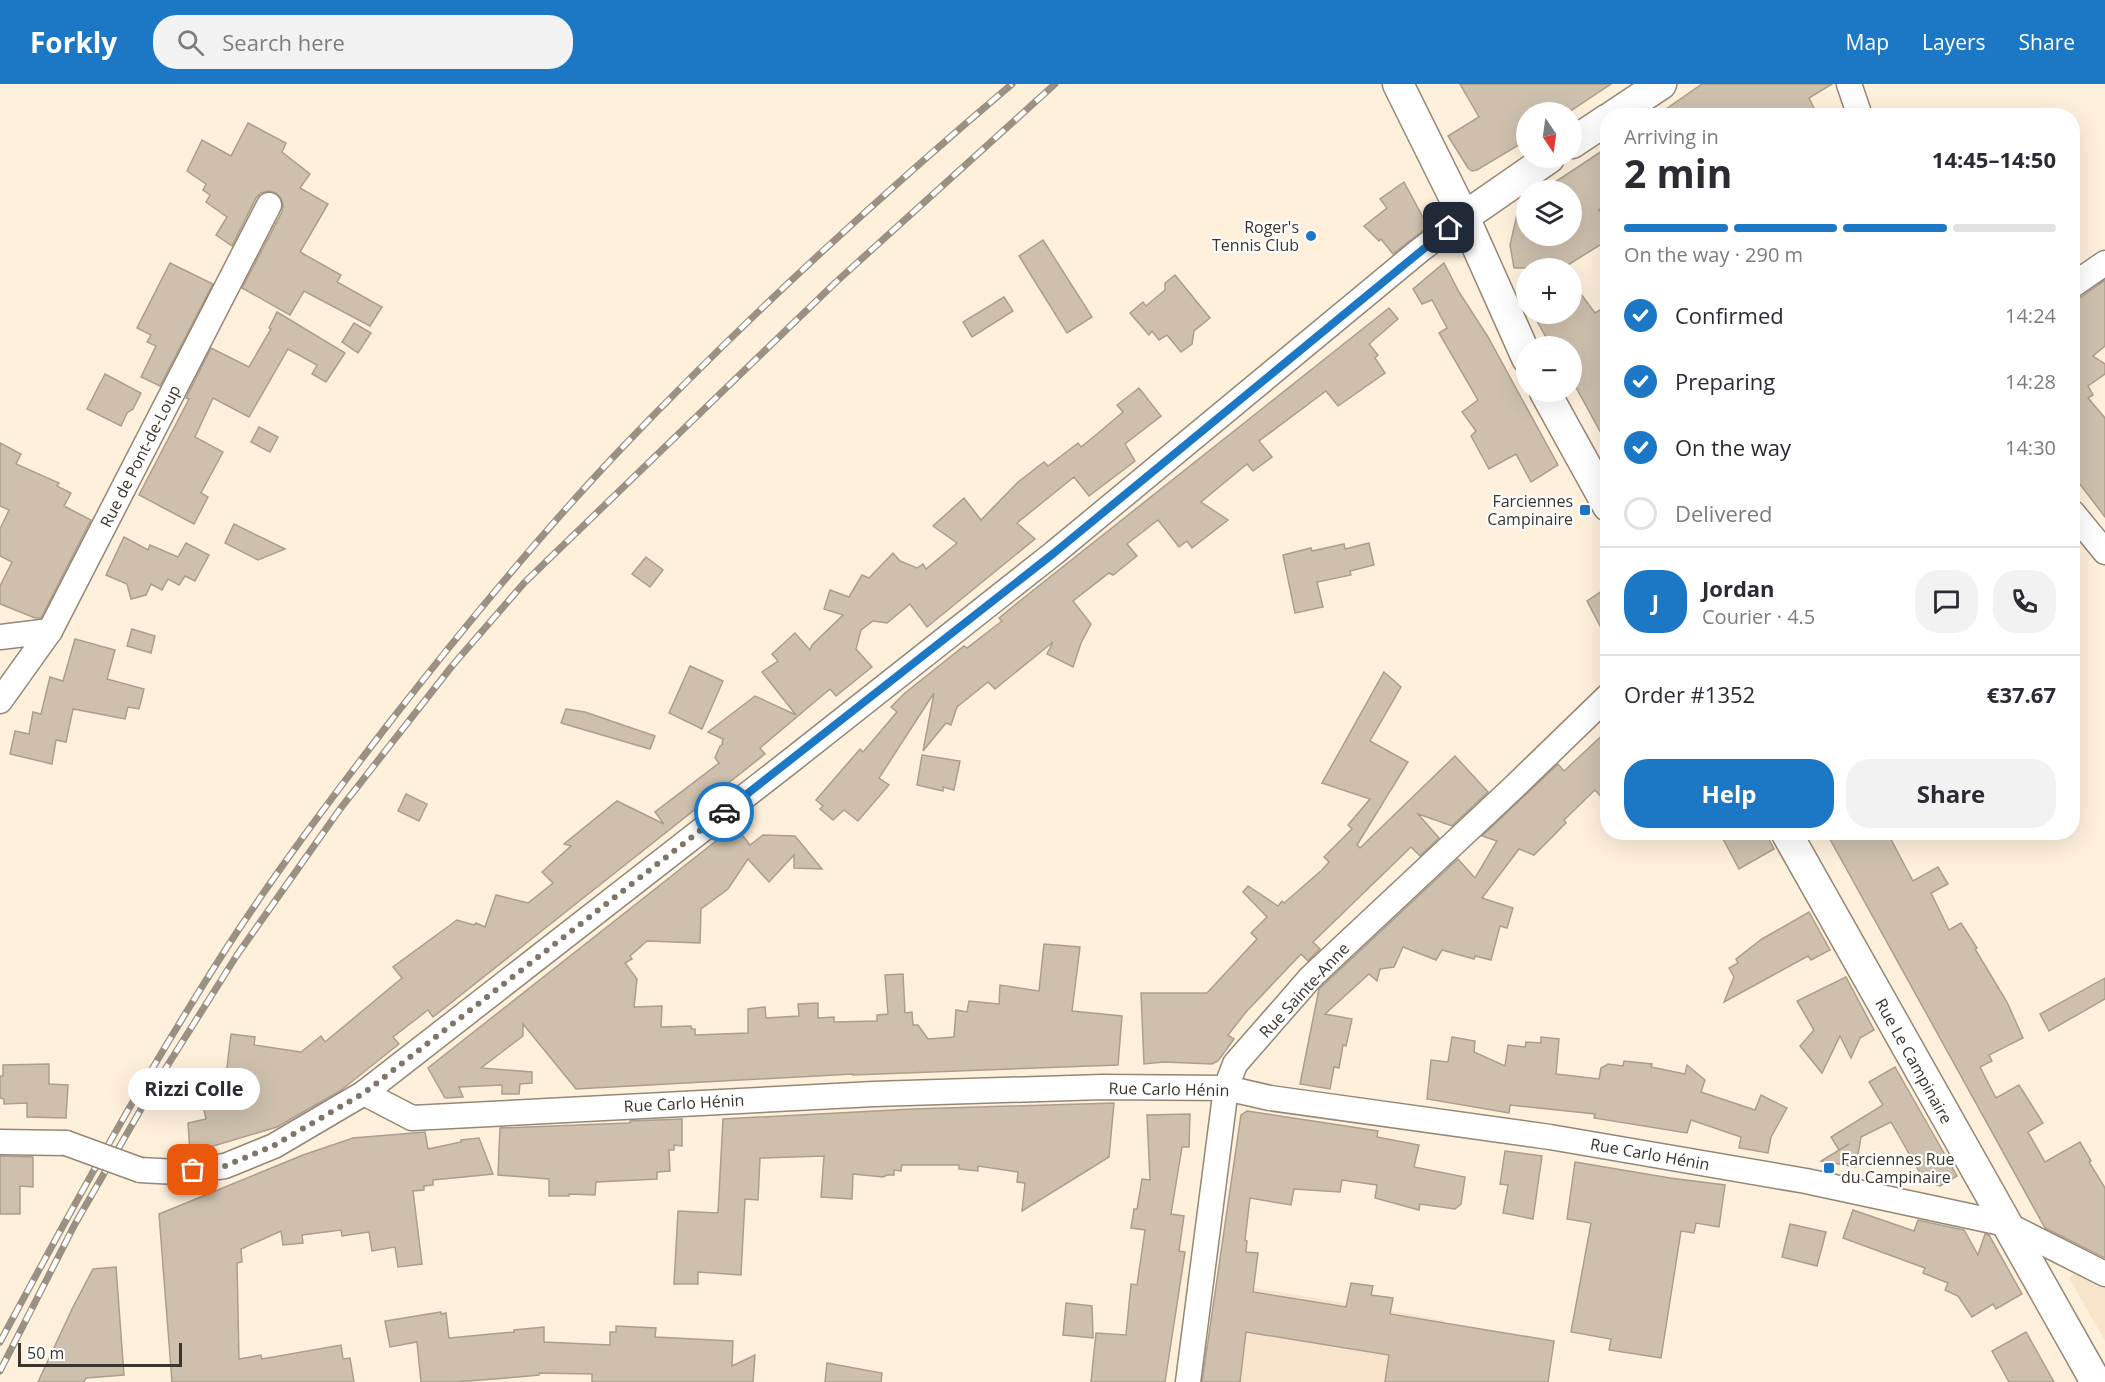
<!DOCTYPE html>
<html lang="en">
<head>
<meta charset="utf-8">
<style>
	:root { --surface:#fff; --page:#f2f2f3; --text:#2b2b33; --muted:#7c7c81; --line:#e1e1e2; --accent:#1c77c4 }
	body { margin:0; font-family:"Open Sans",sans-serif; background:var(--page); color:var(--text); height:100vh; display:flex; flex-direction:column; font-size:22px; white-space:nowrap }
	* { box-sizing:border-box; margin:0 }
	p { font-size:20px; color:var(--muted) }
	.icon { flex:none; width:33px; height:33px; fill:none; stroke:currentColor; stroke-width:2; stroke-linecap:round; stroke-linejoin:round }
	.map { position:relative; flex:1; overflow:hidden }
	.details { position:absolute; left:1600px; top:24px; width:480px; height:732px; display:flex; flex-direction:column; background:var(--surface); border-radius:24px; box-shadow:0 6px 24px #0002 }
	.details>* { flex:none }
	.needle { width:39px; rotate:167deg }
	.buttons { position:absolute; left:1516px; top:18px; display:grid; gap:12px }
	.buttons a { display:grid; place-items:center; width:66px; height:66px; border-radius:50%; background:var(--surface); box-shadow:0 6px 24px #0002; font-size:30px }
	.scale { position:absolute; left:18px; bottom:15px; width:164px; box-sizing:border-box; padding-left:6px; border:3px solid #3a352d; border-top:0; font-size:16px; line-height:21px; white-space:nowrap; color:#3a352d; -webkit-text-stroke:4px #fff; paint-order:stroke }
	.pin { position:absolute; display:grid; place-items:center; width:51px; height:51px; color:#fff; margin:-26px; border-radius:12px; box-shadow:0 3px 9px #0006 }
	.courier { position:absolute; display:grid; place-items:center; width:60px; height:60px; margin:-30px; border:4px solid #1c77c4; border-radius:50%; background:#fff; color:#222; box-shadow:0 2px 8px #0007 }
	.bubble { position:absolute; height:42px; border-radius:21px; background:var(--surface); box-shadow:0 6px 24px #0002; font-size:20px; font-weight:700; line-height:42px; text-align:center }
	.headline em { font-style:normal; font-weight:700 }
	.headline div { display:flex; flex-direction:column-reverse }
	.headline { display:flex; align-items:center; justify-content:space-between; height:102px; padding:0 24px }
	h1 { font-size:39px; font-weight:700; line-height:45px }
	.bar { display:grid; grid-template-columns:repeat(4,1fr); gap:9px 6px; align-content:center; height:72px; padding:0 24px }
	.bar i { height:8px; border-radius:4px; background:var(--line) }
	.bar .current { background:var(--accent) }
	.bar p { grid-column:span 4 }
	.line { display:flex; align-items:center; gap:15px; padding:0 24px; border-top:2px solid var(--line) }
	.line div { flex:1 }
	.round { display:grid; place-items:center; flex:none; width:63px; height:63px; border-radius:24px; background:var(--page) }
	ol { padding:0 24px; list-style:none }
	li { display:flex; align-items:center; gap:18px; height:66px }
	li p { margin-inline-start:auto }
	li .icon { padding:6px; border-radius:50%; background:var(--accent); color:#fff; stroke-width:4 }
	li:last-child { color:var(--muted) }
	li i { width:33px; height:33px; border:3px solid var(--line); border-radius:50% }
	.primary-button { display:flex; gap:12px; margin-top:auto; padding:12px 24px }
	.primary-button a { flex:1; height:69px; border-radius:24px; background:var(--accent); color:#fff; font-size:24px; font-weight:700; line-height:69px; text-align:center }
	.primary-button a+a { background:var(--page); color:var(--text) }
	header { display:flex; align-items:center; gap:36px; box-sizing:border-box; height:84px; padding:0 30px; background:var(--accent); color:#fff }
	header strong { font-size:28px }
	nav { display:flex; gap:33px; margin-inline-start:auto; font-size:21px }
	.search { width:420px; height:54px; background:var(--page); display:flex; align-items:center; gap:15px; box-sizing:border-box; padding:0 21px; border-radius:24px; color:var(--muted); font-size:22px }
	.map>svg:first-child { display:block }
	.built { fill:#f8e4cb }
	.building { fill:#cec0ad; stroke:#ac9e8c; stroke-width:1.5 }
	.lines { fill:none; stroke-linecap:round; stroke-linejoin:round }
	.minor-casing { stroke:#948775; stroke-width:27 }
	.major-casing { stroke:#948775; stroke-width:33 }
	.minor { stroke:#fff; stroke-width:24 }
	.major { stroke:#fff; stroke-width:30 }
	.rail-casing { stroke:#9a9183; stroke-width:7 }
	.rail { stroke:#fff; stroke-width:4.5; stroke-dasharray:14; stroke-linecap:butt }
	.minor-bridge-casing { stroke:#948775; stroke-width:27; stroke-linecap:butt }
	.minor-bridge { stroke:#fff; stroke-width:24 }
	.done { stroke:#7f766a; stroke-width:6; stroke-dasharray:0 10.8 }
	.route { stroke:#1c77c4; stroke-width:8 }
	.poi-dot { fill:#1c77c4; stroke:#fff; stroke-width:2 }
	.labels { text-anchor:middle; stroke-width:4.5; stroke-linejoin:round; paint-order:stroke }
	.poi-label { font-size:16px; fill:#3a352d; stroke:#fff; text-anchor:end }
	.street-label { font-size:16px; fill:#3a352d; stroke:#fff }
</style>
</head>
<body>
<header>
<strong>Forkly</strong>
<div class="search"><svg class="icon" aria-label="search" viewBox="0 0 24 24"><circle cx="10" cy="10" r="6"/><path d="M15 15l6 6"/></svg>Search here</div>
<nav><a>Map</a><a>Layers</a><a>Share</a></nav>
</header>
<div class="map">
<svg width="2105" height="1298" viewBox="0 0 2105 1298">
	<rect width="100%" height="100%" fill="#fff0dc"/>
	<g class="built">
		<polygon points="2076,1188 2105,1203 2105,1257 2069,1194"/>
		<polygon points="1221,1198 1444,1236 1433,1298 1204,1298"/>
	</g>
	<g class="building">
		<polygon points="1460,0 1611,0 1569,28 1527,28 1527,56 1477,86 1472,87 1468,84 1448,52 1479,33"/>
		<polygon points="1702,0 1832,0 1809,14 1818,32 1656,32"/>
		<polygon points="248,39 286,59 282,68 310,90 300,104 328,120 300,168 341,191 337,198 382,223 370,242 304,207 290,231 242,204 282,128 283,121 281,114 276,109 269,107 261,109 256,114 232,162 216,151 227,133 206,118 210,111 203,106 206,100 187,87 202,56 231,72"/>
		<polygon points="1608,63 1608,119 1599,126 1608,139 1608,156 1563,184 1514,184 1510,161 1520,118 1527,119 1527,152 1572,152 1572,106 1543,106"/>
		<polygon points="1404,98 1426,139 1426,144 1393,170 1381,155 1379,157 1364,142 1387,124 1380,115"/>
		<polygon points="1043,156 1092,233 1067,249 1019,172"/>
		<polygon points="170,179 213,200 160,302 141,293 156,262 147,258 151,251 137,244"/>
		<polygon points="1444,179 1459,208 1488,253 1558,381 1531,398 1516,370 1489,385 1471,352 1476,347 1462,328 1478,316 1439,249 1447,244 1432,216 1422,220 1413,205"/>
		<polygon points="1175,191 1210,234 1194,247 1192,260 1181,268 1167,251 1159,256 1152,247 1149,251 1130,229 1143,218 1146,222 1165,206 1165,199"/>
		<polygon points="2105,196 2105,262 2093,272 2105,280 2105,290 2088,302 2093,311 2088,314 2105,334 2105,433 2073,391 2073,215 2081,213"/>
		<polygon points="1572,198 1595,229 1608,221 1608,362 1572,296 1572,262 1551,262 1533,230 1572,230"/>
		<polygon points="1004,213 1013,227 972,253 963,238"/>
		<polygon points="1389,224 1398,235 1369,260 1378,271 1375,274 1385,289 1338,322 1326,307 1259,357 1272,373 1253,387 1247,380 1201,418 1228,436 1192,464 1187,457 1179,463 1158,436 1127,460 1137,472 1113,491 1109,489 1073,517 1091,540 1081,559 1073,583 1047,570 1053,558 995,605 988,598 957,623 951,641 946,639 923,667 934,609 879,694 889,701 858,737 844,726 833,736 820,725 823,722 816,716 860,665 863,668 897,628 891,623 905,609 964,562 967,564 1002,537 999,534 1021,516"/>
		<polygon points="277,228 345,269 326,298 312,290 317,281 288,265 249,333 213,314 195,353 223,368 201,409 208,413 194,440 139,411 189,315 186,314 211,264 249,283 271,245 269,244"/>
		<polygon points="354,239 371,249 358,269 342,258"/>
		<polygon points="105,290 141,309 133,325 127,329 121,342 87,325"/>
		<polygon points="1139,304 1161,332 1125,360 1135,377 1089,412 1074,393 1017,439 1035,455 927,543 910,520 887,539 873,537 861,546 856,565 872,583 836,612 830,605 760,664 765,670 433,933 428,926 393,953 399,960 340,1007 277,1043 190,1069 188,1039 206,1035 203,1021 223,1016 231,950 255,953 254,961 301,968 321,952 325,958 402,894 393,883 457,836 474,841 476,839 485,843 496,811 528,819 553,799 542,788 571,762 564,760 617,717 664,740 655,728 719,679 715,674 720,662 723,660 722,659 723,655 708,648 755,612 796,631 762,588 778,577 772,570 795,549 810,566 812,561 843,531 824,525 830,506 849,513 862,491 869,494 893,469 900,477 917,484 923,480 926,485 957,459 933,442 964,414 981,436 1018,398 1044,378 1048,382 1078,359 1081,363 1097,350 1123,328 1117,321"/>
		<polygon points="259,343 278,353 270,368 251,358"/>
		<polygon points="0,359 21,370 16,380 59,399 57,402 71,409 64,422 91,436 41,534 35,534 0,520 0,502 12,478 0,472 0,445 9,426 0,422"/>
		<polygon points="234,440 285,465 258,476 225,459"/>
		<polygon points="124,453 148,466 150,461 178,473 186,459 209,471 195,497 185,492 179,501 168,495 162,506 151,500 146,511 131,515 127,500 106,491"/>
		<polygon points="1369,459 1374,481 1350,487 1351,491 1317,498 1323,523 1295,529 1283,471 1311,464 1312,467 1344,460 1345,465"/>
		<polygon points="646,473 663,486 650,503 632,490"/>
		<polygon points="1608,503 1608,557 1587,517"/>
		<polygon points="132,545 155,552 151,569 127,562"/>
		<polygon points="75,555 115,566 107,595 144,605 139,625 128,623 125,635 73,625 66,658 56,656 52,680 10,670 15,647 29,650 33,628 41,630 50,593 63,597"/>
		<polygon points="690,582 723,597 702,645 669,629"/>
		<polygon points="1384,588 1401,603 1370,657 1408,678 1357,761 1360,764 1455,672 1488,708 1452,742 1418,730 1439,754 1420,772 1411,763 1313,858 1320,865 1308,877 1301,870 1246,928 1228,951 1234,955 1218,977 1212,980 1164,978 1144,980 1141,909 1207,909 1257,855 1251,849 1267,833 1243,808 1248,802 1278,822 1282,817 1284,819 1322,786 1329,778 1324,773 1352,745 1348,741 1370,715 1322,699"/>
		<polygon points="566,625 585,628 655,652 650,665 561,639"/>
		<polygon points="1608,646 1608,720 1595,706 1564,736 1566,739 1534,771 1519,765 1482,814 1513,824 1507,844 1500,842 1491,876 1475,872 1474,875 1442,866 1436,876 1403,863 1394,883 1380,885 1377,897 1369,890 1325,930 1352,935 1346,962 1343,961 1339,984 1334,983 1330,1005 1300,1000 1319,905 1458,775 1475,794 1497,757 1482,752 1558,680 1564,687"/>
		<polygon points="922,671 960,677 954,706 943,703 943,707 917,701"/>
		<polygon points="406,710 427,720 419,737 398,727"/>
		<polygon points="735,742 750,761 763,751 795,752 822,785 794,784 794,771 769,798 748,775 728,805 701,825 700,859 647,857 630,872 632,875 625,879 637,895 634,923 662,922 661,943 691,942 692,945 695,945 695,951 748,949 748,925 765,923 766,934 799,932 798,920 818,919 818,934 834,933 834,938 877,937 877,931 888,930 885,891 903,890 905,929 912,928 913,941 918,941 928,955 954,953 956,926 967,928 969,917 999,920 1000,901 1039,907 1044,860 1080,863 1072,927 1122,932 1118,981 853,991 853,990 576,1005 523,940 523,952 481,984 532,988 532,999 520,1000 519,1010 502,1010 502,1001 459,1003 463,1013 445,1014 428,984"/>
		<polygon points="1734,748 1765,748 1774,765 1739,785 1723,755"/>
		<polygon points="1826,748 1887,748 1913,797 1938,783 1948,800 1931,809 1949,846 1961,839 1977,864 1975,865 2007,918 2023,954 1989,971 1992,977 1980,983 1996,1014 2019,1001 2043,1039 2028,1048 2045,1078 2080,1058 2091,1077 2089,1078 2105,1104 2105,1174 2045,1144"/>
		<polygon points="1809,828 1830,866 1811,876 1808,872 1724,918 1734,893 1729,884 1738,879 1736,875 1762,855"/>
		<polygon points="1846,893 1874,946 1860,954 1851,974 1840,952 1822,989 1800,962 1814,946 1797,917"/>
		<polygon points="2105,894 2105,915 2049,947 2040,930"/>
		<polygon points="1452,953 1475,957 1474,968 1505,982 1508,961 1525,963 1526,958 1541,959 1541,953 1559,955 1556,990 1599,995 1601,984 1608,980 1623,982 1624,977 1652,980 1651,983 1685,990 1687,981 1705,996 1701,1008 1755,1026 1761,1011 1787,1024 1771,1053 1768,1069 1739,1064 1741,1053 1691,1036 1687,1049 1594,1034 1595,1030 1510,1021 1509,1029 1427,1015 1431,976 1448,978"/>
		<polygon points="49,980 49,1000 68,1001 66,1034 27,1033 27,1019 4,1020 4,1015 0,1014 0,992 3,992 3,981"/>
		<polygon points="1895,983 1957,1092 1940,1102 1924,1096 1891,1038 1861,1053 1856,1083 1821,1077 1849,1060 1839,1066 1831,1053 1883,1021 1869,998"/>
		<polygon points="1114,1019 1109,1073 1022,1127 1025,1099 1017,1098 1018,1088 978,1082 978,1087 959,1085 959,1081 902,1081 901,1087 894,1086 894,1091 887,1091 883,1093 853,1090 852,1115 821,1113 824,1072 760,1074 758,1116 745,1115 741,1191 698,1188 698,1200 674,1200 678,1127 718,1129 723,1035 913,1025"/>
		<polygon points="1247,1027 1378,1047 1377,1053 1419,1061 1414,1083 1465,1093 1461,1120 1455,1125 1420,1120 1419,1126 1375,1114 1377,1101 1342,1096 1340,1108 1294,1105 1291,1121 1250,1114 1245,1156 1247,1157 1246,1168 1258,1169 1253,1208 1346,1223 1351,1199 1373,1202 1371,1211 1393,1214 1390,1230 1554,1257 1548,1298 1385,1298 1389,1271 1246,1248 1240,1298 1202,1298 1241,1031"/>
		<polygon points="1190,1030 1189,1063 1182,1063 1171,1130 1184,1132 1179,1167 1185,1168 1165,1298 1091,1298 1096,1249 1126,1251 1131,1200 1137,1201 1145,1146 1131,1144 1134,1125 1137,1125 1142,1095 1150,1096 1147,1031"/>
		<polygon points="682,1035 682,1062 674,1061 674,1066 669,1066 670,1087 657,1088 657,1095 596,1098 595,1111 569,1110 569,1112 549,1112 549,1095 498,1091 500,1044 630,1039 630,1037"/>
		<polygon points="425,1048 428,1065 461,1058 461,1056 479,1054 493,1090 433,1096 433,1101 424,1102 424,1106 413,1107 422,1180 398,1183 395,1163 372,1167 369,1148 342,1152 341,1146 302,1151 303,1159 283,1161 281,1147 241,1165 242,1178 237,1179 239,1275 261,1271 262,1275 341,1261 343,1275 350,1274 354,1298 172,1298 159,1130 303,1071 353,1054"/>
		<polygon points="1505,1067 1542,1072 1533,1135 1503,1129 1508,1101 1500,1100"/>
		<polygon points="0,1072 33,1073 33,1103 20,1102 20,1130 0,1130"/>
		<polygon points="1575,1078 1670,1094 1725,1101 1719,1143 1696,1139 1694,1149 1681,1147 1661,1274 1609,1266 1611,1255 1571,1248 1591,1139 1567,1135"/>
		<polygon points="1853,1126 1914,1147 1918,1136 1959,1145 1964,1146 1978,1171 1985,1150 1989,1151 2022,1210 1996,1225 1993,1220 1972,1233 1958,1212 1945,1206 1948,1199 1923,1189 1925,1184 1843,1154"/>
		<polygon points="1790,1140 1826,1148 1817,1182 1782,1173"/>
		<polygon points="116,1183 124,1291 86,1294 84,1298 38,1298 73,1223 93,1185"/>
		<polygon points="1066,1219 1092,1222 1093,1254 1063,1251"/>
		<polygon points="441,1228 441,1230 446,1229 449,1254 514,1248 514,1246 544,1243 544,1258 610,1261 610,1248 616,1248 616,1242 656,1244 655,1253 733,1257 732,1282 755,1271 753,1298 592,1298 592,1290 539,1289 539,1291 518,1293 455,1298 421,1298 417,1258 390,1263 385,1237"/>
		<polygon points="2026,1248 2054,1298 2009,1298 1992,1267"/>
		<polygon points="827,1279 882,1289 881,1298 825,1298"/>
	</g>
	<g class="lines">
		<defs>
			<g id="minor">
				<polyline points="1849,0 1860,32"/>
				<polyline points="2073,201 2105,179"/>
				<polyline points="2073,429 2105,468"/>
				<polyline points="0,553 50,547"/>
				<polyline points="0,617 50,547 269,121"/>
				<polyline points="364,1009 412,1034 874,1010 1103,1003 1226,1004 1270,1014 1550,1053 1806,1097 2006,1140 2105,1190"/>
				<polyline points="0,1058 66,1059"/>
				<polyline points="140,1086 177,1088 225,1082 274,1062 364,1009 793,675 1054,469 1419,167 1464,133"/>
				<polyline points="1188,1298 1226,1004 1235,980 1311,893 1513,704 1608,612"/>
			</g>
			<g id="major">
				<polyline points="1398,0 1464,133 1527,274"/>
				<polyline points="1613,32 1661,0"/>
				<polyline points="1572,59 1608,35"/>
				<polyline points="1464,133 1549,74"/>
				<polyline points="1545,308 1608,422"/>
				<polyline points="1786,748 2096,1298"/>
			</g>
		</defs>
		<use href="#minor" class="minor-casing"/>
		<use href="#major" class="major-casing"/>
		<use href="#minor" class="minor"/>
		<use href="#major" class="major"/>
		<defs>
			<g id="rail">
				<path d="M0,1258C71,1126 143,994 224,868C274,790 330,716 386,643C460,548 536,455 618,368C742,238 875,116 1012,0"/>
				<polyline points="0,1287 75,1140 152,1006 237,871 340,725 452,582 524,499 836,198 1055,0"/>
			</g>
		</defs>
		<use href="#rail" class="rail-casing"/>
		<use href="#rail" class="rail"/>
		<defs>
			<polyline id="minor-bridge" points="66,1059 140,1086"/>
		</defs>
		<use href="#minor-bridge" class="minor-bridge-casing"/>
		<use href="#minor-bridge" class="minor-bridge"/>
	</g>
	<g class="lines">
		<polyline class="done" points="193,1086 225,1082 273,1062 364,1009 724,728"/>
		<polyline class="route" points="724,728 1054,469 1449,144"/>
	</g>
	<g class="poi-dot">
		<circle cx="1311" cy="152" r="6"/>
		<rect x="1579" y="420" width="12" height="12" rx="3"/>
		<rect x="1823" y="1078" width="12" height="12" rx="3"/>
	</g>
	<g class="labels">
		<g class="poi-label">
			<text x="1299" y="149">Roger's<tspan x="1299" dy="18">Tennis Club</tspan></text>
			<text x="1573" y="423">Farciennes<tspan x="1573" dy="18">Campinaire</tspan></text>
			<text x="1841" y="1081" text-anchor="start">Farciennes Rue<tspan x="1841" dy="18">du Campinaire</tspan></text>
		</g>
		<g class="street-label">
			<text transform="translate(140 372) rotate(-63)" y="6">Rue de Pont-de-Loup</text>
			<text transform="translate(1304 906) rotate(-47)" y="6">Rue Sainte-Anne</text>
			<text transform="translate(1914 977) rotate(61)" y="6">Rue Le Campinaire</text>
			<text transform="translate(1169 1005) rotate(1)" y="6">Rue Carlo Hénin</text>
			<text transform="translate(684 1019) rotate(-3)" y="6">Rue Carlo Hénin</text>
			<text transform="translate(1650 1070) rotate(10)" y="6">Rue Carlo Hénin</text>
		</g>
	</g>
</svg>
<div class="buttons">
<a><svg class="needle" viewBox="-14 -14 28 28"><path d="M0-13l5 13h-10z" fill="#e53935"/><path d="M0 13l5-13h-10z" fill="#7c7c81"/></svg></a>
<a><svg class="icon" aria-label="layers" viewBox="0 0 24 24"><path d="M12 4l9 5-9 5-9-5zM3 14l9 5 9-5"/></svg></a>
<a>+</a>
<a>−</a>
</div>
<div class="scale">50 m</div>
<div class="pin" style="left:193px;top:1086px;background:#ea580c"><svg class="icon" aria-label="bag" viewBox="0 0 24 24"><path d="M5 8h14l-1 12H6zM9 8a3 3 0 0 1 6 0"/></svg></div>
<div class="pin" style="left:1449px;top:144px;background:#1f2937"><svg class="icon" aria-label="home" viewBox="0 0 24 24"><path d="M3 11l9-7 9 7M6 9v11h12V9"/></svg></div>
<div class="courier" style="left:724px;top:728px"><svg class="icon" aria-label="car" viewBox="0 0 24 24"><path d="M5 17H2v-5l4-1 3-4h7l3 4 3 1v5h-3M9 17h6M6 11h13"/><circle cx="7" cy="17" r="2"/><circle cx="17" cy="17" r="2"/></svg></div>
<div class="bubble" style="left:128px;top:984px;width:132px">Rizzi Colle</div>
<section class="details">
<div class="headline"><div><h1>2 min</h1><p>Arriving in</p></div><em>14:45–14:50</em></div>
<div class="bar"><i class="current"></i><i class="current"></i><i class="current"></i><i></i><p>On the way · 290 m</p></div>
<ol>
<li><svg class="icon" aria-label="check" viewBox="0 0 24 24"><path d="M5 12l5 5 9-10"/></svg>Confirmed<p>14:24</p></li>
<li><svg class="icon" aria-label="check" viewBox="0 0 24 24"><path d="M5 12l5 5 9-10"/></svg>Preparing<p>14:28</p></li>
<li><svg class="icon" aria-label="check" viewBox="0 0 24 24"><path d="M5 12l5 5 9-10"/></svg>On the way<p>14:30</p></li>
<li><i></i>Delivered</li>
</ol>
<div class="line" style="height:108px"><b class="round" style="background:var(--accent);color:#fff">J</b><div><b>Jordan</b><p>Courier · 4.5</p></div><a class="round"><svg class="icon" aria-label="chat" viewBox="0 0 24 24"><path d="M4 5h16v11H9l-5 4z"/></svg></a><a class="round"><svg class="icon" aria-label="phone" viewBox="0 0 24 24"><path d="M5 4h4l2 5-3 2q2 4 5 5l2-3 5 2v4C11 20 4 13 5 4z"/></svg></a></div>
<div class="line" style="height:78px"><div>Order #1352</div><b>€37.67</b></div>
<div class="primary-button"><a>Help</a><a>Share</a></div>
</section>
</div>
</body>
</html>
